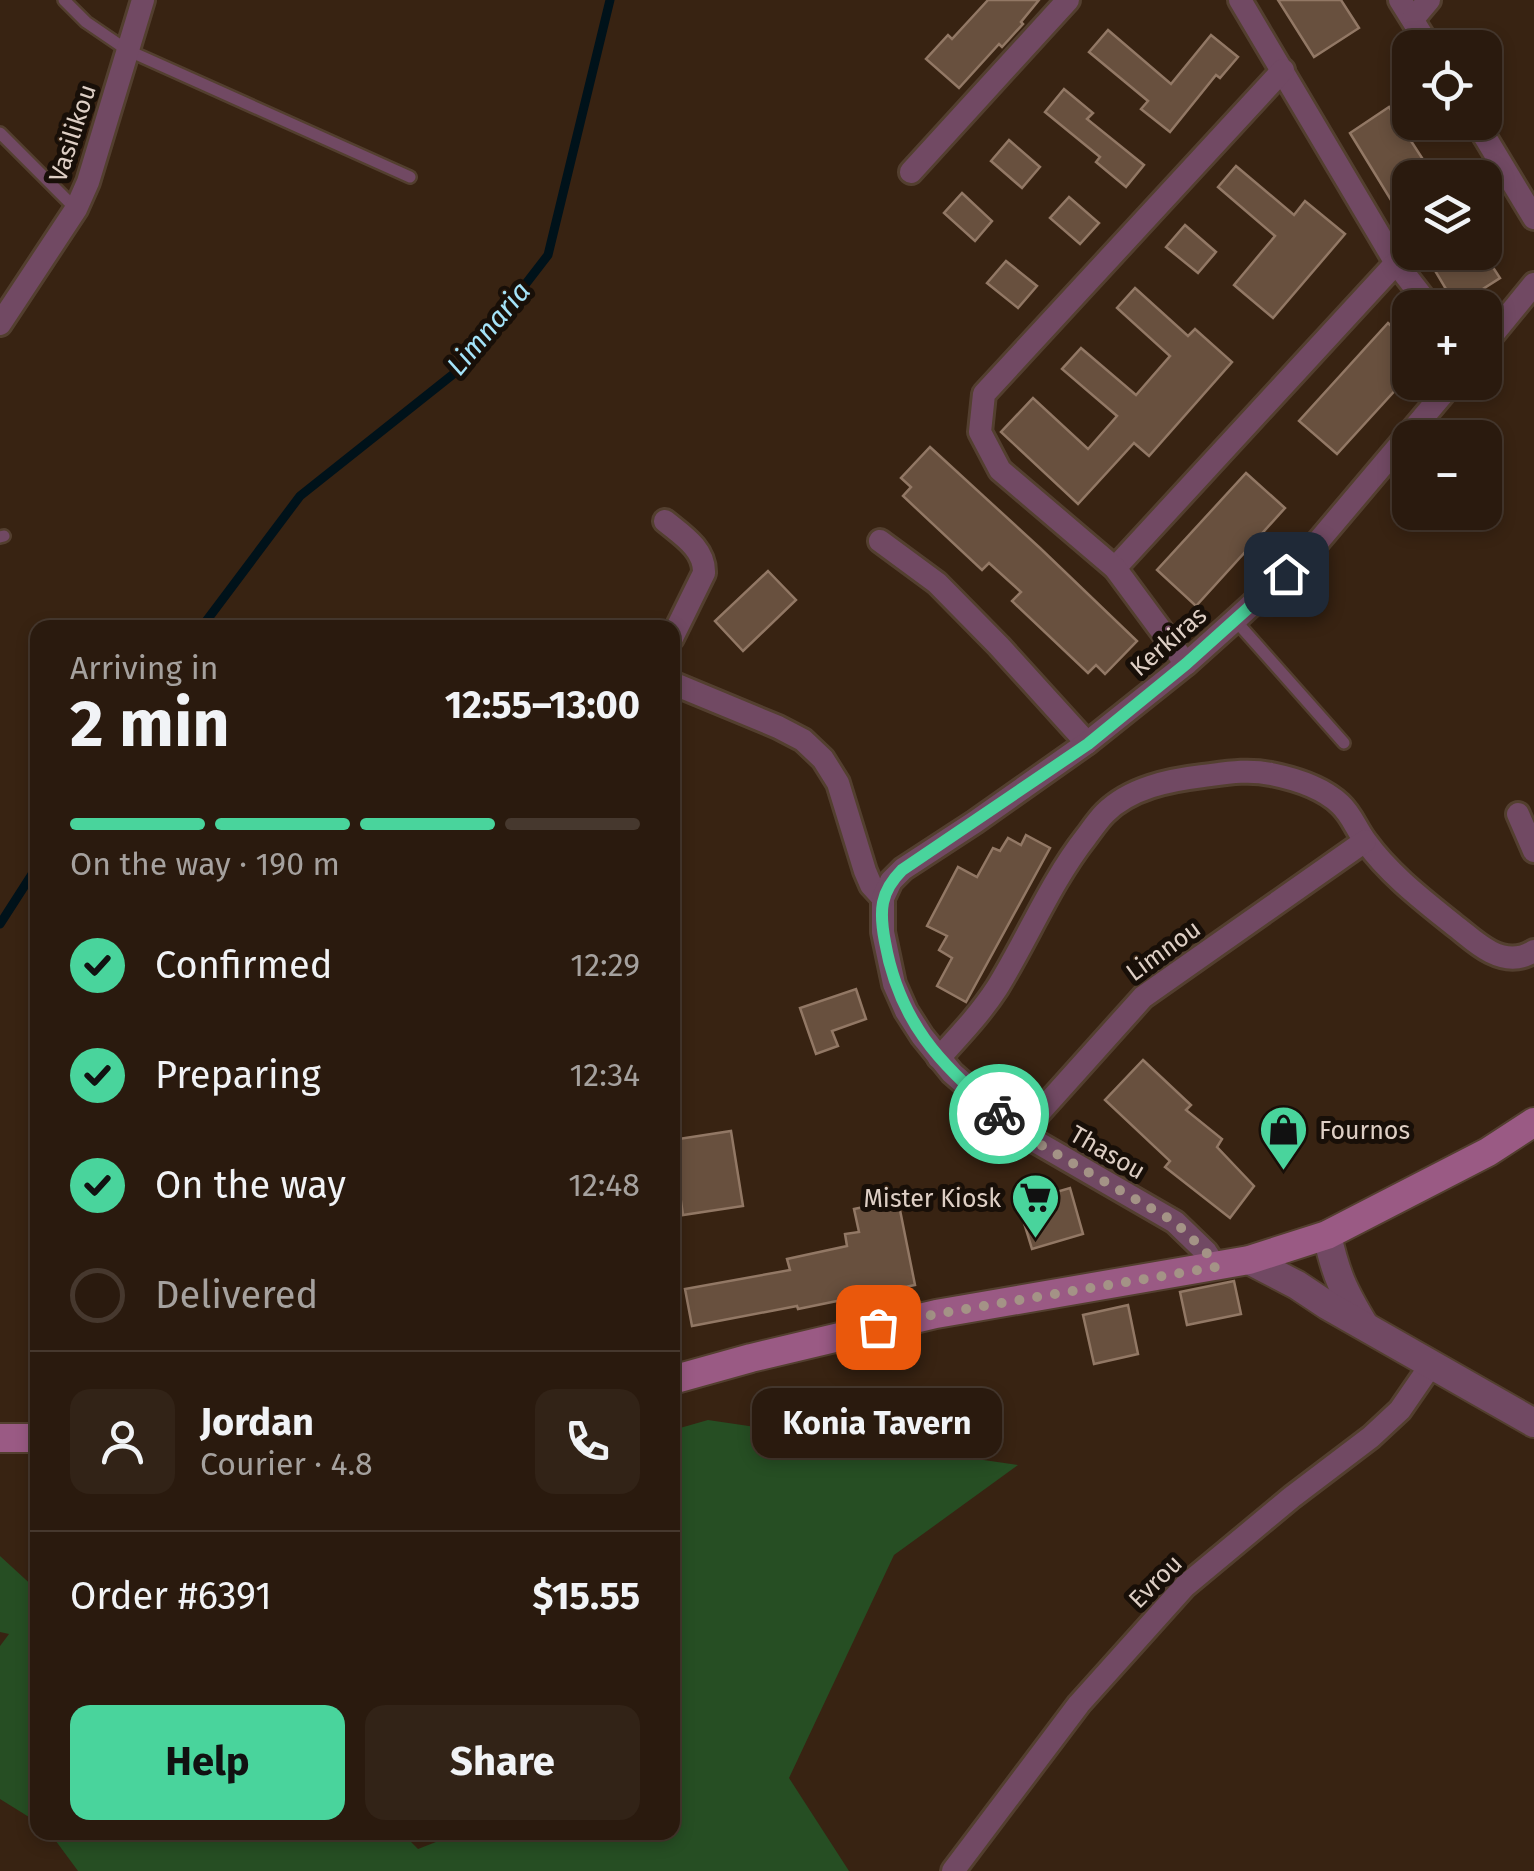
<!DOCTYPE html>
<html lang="en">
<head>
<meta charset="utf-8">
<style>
	:root { --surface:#2a1a0e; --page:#322317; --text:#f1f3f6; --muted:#a5a19e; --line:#46382e; --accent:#49d49c }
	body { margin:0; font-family:"Fira Sans",sans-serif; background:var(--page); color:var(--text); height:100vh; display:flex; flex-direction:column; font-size:38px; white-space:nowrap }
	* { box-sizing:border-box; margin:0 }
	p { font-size:32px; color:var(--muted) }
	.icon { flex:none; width:55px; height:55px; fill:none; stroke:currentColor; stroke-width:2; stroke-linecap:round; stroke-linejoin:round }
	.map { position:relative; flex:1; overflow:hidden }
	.drawer { position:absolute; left:30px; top:620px; width:650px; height:1220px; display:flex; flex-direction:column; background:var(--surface); border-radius:20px; box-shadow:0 5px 15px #0003,0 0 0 2px var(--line) }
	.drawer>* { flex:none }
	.buttons { position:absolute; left:1392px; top:30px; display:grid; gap:20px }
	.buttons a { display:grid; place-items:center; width:110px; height:110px; border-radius:20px; background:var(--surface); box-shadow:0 5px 15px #0003,0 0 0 2px var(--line); font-size:50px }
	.pin { position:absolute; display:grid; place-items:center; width:85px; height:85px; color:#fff; margin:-42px; border-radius:20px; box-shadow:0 5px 15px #0006 }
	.courier { position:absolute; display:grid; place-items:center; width:100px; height:100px; margin:-50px; border:8px solid #49d49c; border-radius:50%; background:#fff; color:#222; box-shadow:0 2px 12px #0007 }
	.bubble { position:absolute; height:70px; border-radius:20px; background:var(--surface); box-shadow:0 5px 15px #0003,0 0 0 2px var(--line); font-size:32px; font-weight:700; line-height:70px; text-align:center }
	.headline em { font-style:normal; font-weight:700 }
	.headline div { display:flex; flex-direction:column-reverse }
	.headline { display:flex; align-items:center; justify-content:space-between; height:170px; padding:0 40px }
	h1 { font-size:65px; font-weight:700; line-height:75px }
	.bar { display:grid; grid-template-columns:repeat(4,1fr); gap:15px 10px; align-content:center; height:120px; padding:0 40px }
	.bar i { height:12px; border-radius:8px; background:var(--line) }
	.bar .on { background:var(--accent) }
	.bar p { grid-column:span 4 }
	.line { display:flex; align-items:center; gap:25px; padding:0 40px; border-top:2px solid var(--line) }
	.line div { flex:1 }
	.round { display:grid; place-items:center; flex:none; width:105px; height:105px; border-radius:20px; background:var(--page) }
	ol { padding:0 40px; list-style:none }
	li { display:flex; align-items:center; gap:30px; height:110px }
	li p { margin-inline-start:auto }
	li .icon { padding:10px; border-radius:50%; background:var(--accent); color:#111; stroke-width:4 }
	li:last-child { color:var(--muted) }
	li i { width:55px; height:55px; border:5px solid var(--line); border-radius:50% }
	.cta { display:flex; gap:20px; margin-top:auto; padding:20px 40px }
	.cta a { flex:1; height:115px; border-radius:20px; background:var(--accent); color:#111; font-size:40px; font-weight:700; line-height:115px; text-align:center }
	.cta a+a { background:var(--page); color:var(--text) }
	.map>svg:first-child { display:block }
	.green { fill:#264e23 }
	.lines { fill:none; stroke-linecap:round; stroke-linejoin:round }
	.stream { stroke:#00121a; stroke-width:9 }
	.building { fill:#68503e; stroke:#927865; stroke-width:2.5 }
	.service-casing { stroke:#533f2f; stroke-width:16 }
	.minor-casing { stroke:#533f2f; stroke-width:28 }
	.tertiary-casing { stroke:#533f2f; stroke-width:32 }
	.secondary-casing { stroke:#533f2f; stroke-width:32 }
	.service { stroke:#714963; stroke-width:11 }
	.minor { stroke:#714963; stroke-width:22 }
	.tertiary { stroke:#714963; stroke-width:28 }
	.secondary { stroke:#9a5a84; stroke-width:28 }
	.done { stroke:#a49386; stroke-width:10; stroke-dasharray:0 18 }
	.route { stroke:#49d49c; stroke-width:12 }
	.labels { text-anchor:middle; stroke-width:10; stroke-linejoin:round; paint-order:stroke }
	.street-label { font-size:25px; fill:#decfc5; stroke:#180f08 }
	.poi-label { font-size:25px; fill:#decfc5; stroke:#180f08; text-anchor:start }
	.water-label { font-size:28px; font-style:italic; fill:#a4e3f9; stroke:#180f08 }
</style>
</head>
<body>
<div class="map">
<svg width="1534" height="1871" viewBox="0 0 1534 1871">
	<rect width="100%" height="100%" fill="#382312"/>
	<g class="green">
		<polygon points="708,1420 1018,1465 894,1555 789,1778 849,1871 78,1871 50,1833 401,1832 418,1849 459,1833 672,1832 673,1430"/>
		<polygon points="0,1556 37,1590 37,1822 0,1799 0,1646 9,1634 0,1632"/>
	</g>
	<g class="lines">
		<g class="stream">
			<polyline points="201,628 300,496 461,368 548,255 610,0"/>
			<polyline points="0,924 38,865"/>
		</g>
	</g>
	<g class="building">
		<polygon points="988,0 1039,0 1021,22 1023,24 1002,47 999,44 959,88 926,59 948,35 952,39"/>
		<polygon points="1278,0 1341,0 1359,28 1314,57"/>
		<polygon points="1108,30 1171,84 1211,35 1238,57 1220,78 1216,75 1170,132 1141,109 1148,101 1089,52"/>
		<polygon points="1064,89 1093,113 1087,119 1144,165 1126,187 1096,162 1100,157 1045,112"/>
		<polygon points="1389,107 1435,178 1410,178 1410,231 1350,133"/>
		<polygon points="1009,140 1040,167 1022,188 991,161"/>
		<polygon points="1236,166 1294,215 1305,201 1345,234 1273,318 1234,285 1275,236 1218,187"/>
		<polygon points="962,193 992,221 975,241 944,213"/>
		<polygon points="1069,197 1099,223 1080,244 1050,218"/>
		<polygon points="1185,225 1216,252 1198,273 1166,247"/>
		<polygon points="1424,252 1483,252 1500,278 1456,306"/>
		<polygon points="1006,261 1037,286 1018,308 987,283"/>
		<polygon points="1135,288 1188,336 1195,329 1232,362 1149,456 1134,443 1078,504 1001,432 1033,398 1088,449 1117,416 1062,369 1081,348 1136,395 1170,356 1117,308"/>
		<polygon points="1388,323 1410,343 1410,374 1337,454 1299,421"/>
		<polygon points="930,447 1040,548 1137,641 1105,674 1096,665 1088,673 1012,601 1021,592 989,563 982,570 903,496 911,487 901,478"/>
		<polygon points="1246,473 1285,508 1196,606 1157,570"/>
		<polygon points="768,571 796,600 743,651 715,621"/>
		<polygon points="1026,835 1050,848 966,1002 937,986 952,958 939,950 947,936 927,926 958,867 977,877 993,848 1000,851 1008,838 1021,845"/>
		<polygon points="856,989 866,1019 832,1031 838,1046 816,1054 800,1008"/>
		<polygon points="1143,1060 1191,1105 1186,1110 1222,1139 1217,1147 1254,1186 1230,1218 1165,1167 1170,1161 1105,1100"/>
		<polygon points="731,1131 743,1206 683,1215 672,1140"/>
		<polygon points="1070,1188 1083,1234 1032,1249 1018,1203"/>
		<polygon points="898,1200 915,1285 798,1309 797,1306 692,1326 685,1289 790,1270 787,1259 847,1246 845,1234 859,1232 854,1209"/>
		<polygon points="1234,1281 1241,1314 1187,1325 1180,1292"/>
		<polygon points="1128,1305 1138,1354 1094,1364 1083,1315"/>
	</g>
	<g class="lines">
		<defs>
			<g id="service">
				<polyline points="64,0 86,22 127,50 410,177"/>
				<polyline points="0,133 76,209"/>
				<polyline points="0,537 4,536"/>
				<polyline points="1235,620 1344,743"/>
			</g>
			<g id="minor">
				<polyline points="1240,0 1396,263 1431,308"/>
				<polyline points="1400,0 1430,48"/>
				<polyline points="1413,19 1429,0"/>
				<polyline points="1476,122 1534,218"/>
				<polyline points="911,172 1068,0"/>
				<polyline points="0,324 76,209 88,182 143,0"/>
				<polyline points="1485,344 1534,284"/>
				<path d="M665,521C682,535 705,549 704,573L672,638"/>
				<polyline points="880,541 937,583 999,646 1087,743"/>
				<polyline points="1115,568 1396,263"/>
				<polyline points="1186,664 1115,568 1000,470 980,432 984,394 1283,70"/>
				<polyline points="672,683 778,727 803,740 823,759 838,783 865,871 871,885 883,898 883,932 894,984 906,1011 922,1036 952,1073 1021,1133 1175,1222 1206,1252 1216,1267"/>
				<polyline points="1518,814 1534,851"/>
				<polyline points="883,898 891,881 903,869 975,822 1087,743 1186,664 1235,620 1311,550 1453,382"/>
				<path d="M939,1058C960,1035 980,1014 997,988C1028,938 1050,883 1086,837C1092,829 1098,820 1105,813C1130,788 1169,780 1203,776C1226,773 1249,769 1271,774C1296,779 1322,787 1340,804C1352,815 1356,829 1366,842C1389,874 1423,900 1454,925C1466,934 1477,945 1491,952C1505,959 1520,960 1534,951"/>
				<polyline points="1021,1133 1143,997 1365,841"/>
				<polyline points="953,1871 1079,1704 1185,1586 1292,1497 1371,1437 1400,1410 1431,1365"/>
			</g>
			<g id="tertiary">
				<path d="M1327,1235C1336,1275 1343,1290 1364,1325"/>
				<polyline points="1249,1260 1297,1285 1327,1305 1534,1423"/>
			</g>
			<g id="secondary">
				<polyline points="672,1380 751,1358 936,1314 1249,1260 1327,1235 1488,1152 1534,1122"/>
				<polyline points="0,1438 38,1438"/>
			</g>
		</defs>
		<use href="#service" class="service-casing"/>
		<use href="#minor" class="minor-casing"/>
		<use href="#tertiary" class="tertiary-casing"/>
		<use href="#secondary" class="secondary-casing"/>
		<use href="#service" class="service"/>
		<use href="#minor" class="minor"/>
		<use href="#tertiary" class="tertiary"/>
		<use href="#secondary" class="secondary"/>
	</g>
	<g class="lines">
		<polyline class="done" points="878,1327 936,1314 1216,1267 1206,1252 1175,1222 1022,1134 999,1114"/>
		<path class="route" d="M999,1114C939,1064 899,1021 885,942C879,911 880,892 902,870L1088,744L1186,664L1286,574"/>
	</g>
	<defs>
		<symbol id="shop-pin" viewBox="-11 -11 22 30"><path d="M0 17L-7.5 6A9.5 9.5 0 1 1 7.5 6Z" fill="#49d49c" stroke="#180f08"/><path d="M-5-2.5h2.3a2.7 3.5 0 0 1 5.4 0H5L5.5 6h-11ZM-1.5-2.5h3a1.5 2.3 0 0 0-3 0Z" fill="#111"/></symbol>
		<symbol id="supermarket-pin" viewBox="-11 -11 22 30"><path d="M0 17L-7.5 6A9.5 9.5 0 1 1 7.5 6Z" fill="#49d49c" stroke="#180f08"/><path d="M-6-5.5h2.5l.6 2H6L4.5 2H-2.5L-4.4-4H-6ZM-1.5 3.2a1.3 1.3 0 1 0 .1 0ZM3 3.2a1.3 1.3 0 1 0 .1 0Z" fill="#111"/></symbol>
	</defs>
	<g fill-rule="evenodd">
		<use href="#shop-pin" x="1256" y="1102" width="55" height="75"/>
		<use href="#supermarket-pin" x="1008" y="1170" width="55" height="75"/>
	</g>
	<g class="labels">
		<g class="street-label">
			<text transform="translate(72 133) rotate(-72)" y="9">Vasilikou</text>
			<text transform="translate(1168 641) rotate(-41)" y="9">Kerkiras</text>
			<text transform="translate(1163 950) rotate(-36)" y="9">Limnou</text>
			<text transform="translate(1108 1152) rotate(30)" y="9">Thasou</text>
			<text transform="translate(1155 1581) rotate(-45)" y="9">Evrou</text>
		</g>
		<g class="poi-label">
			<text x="1319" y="1139">Fournos</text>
			<text x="1001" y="1207" text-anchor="end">Mister Kiosk</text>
		</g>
		<g class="water-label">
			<text transform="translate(488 328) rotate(-50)" y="10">Limnaria</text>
		</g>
	</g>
</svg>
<div class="buttons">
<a><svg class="icon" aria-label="locate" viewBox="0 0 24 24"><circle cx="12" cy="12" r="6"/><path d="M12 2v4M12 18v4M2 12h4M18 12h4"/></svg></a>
<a><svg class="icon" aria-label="layers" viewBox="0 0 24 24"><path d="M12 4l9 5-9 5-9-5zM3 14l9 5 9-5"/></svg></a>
<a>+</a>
<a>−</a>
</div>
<div class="pin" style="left:878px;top:1327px;background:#ea580c"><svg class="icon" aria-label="bag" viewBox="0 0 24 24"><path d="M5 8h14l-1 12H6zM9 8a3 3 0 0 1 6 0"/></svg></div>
<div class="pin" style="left:1286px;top:574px;background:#1f2937"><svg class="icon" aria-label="home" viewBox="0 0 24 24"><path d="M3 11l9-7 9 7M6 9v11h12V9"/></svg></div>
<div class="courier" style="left:999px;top:1114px"><svg class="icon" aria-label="bike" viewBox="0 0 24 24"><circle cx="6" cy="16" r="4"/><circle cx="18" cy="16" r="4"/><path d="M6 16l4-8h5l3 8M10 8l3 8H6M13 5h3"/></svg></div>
<div class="bubble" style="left:752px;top:1388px;width:250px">Konia Tavern</div>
<section class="drawer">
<div class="headline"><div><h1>2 min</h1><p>Arriving in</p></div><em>12:55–13:00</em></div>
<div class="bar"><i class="on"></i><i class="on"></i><i class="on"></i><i></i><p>On the way · 190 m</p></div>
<ol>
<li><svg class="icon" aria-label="check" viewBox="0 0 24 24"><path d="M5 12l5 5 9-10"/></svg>Confirmed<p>12:29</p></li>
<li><svg class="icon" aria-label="check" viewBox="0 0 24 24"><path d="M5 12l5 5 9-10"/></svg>Preparing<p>12:34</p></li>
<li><svg class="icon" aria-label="check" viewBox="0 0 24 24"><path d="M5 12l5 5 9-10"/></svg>On the way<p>12:48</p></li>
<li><i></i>Delivered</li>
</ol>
<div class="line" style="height:180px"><a class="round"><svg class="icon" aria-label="person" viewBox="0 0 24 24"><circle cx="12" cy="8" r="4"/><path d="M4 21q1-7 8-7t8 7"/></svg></a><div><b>Jordan</b><p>Courier · 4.8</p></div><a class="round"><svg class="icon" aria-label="phone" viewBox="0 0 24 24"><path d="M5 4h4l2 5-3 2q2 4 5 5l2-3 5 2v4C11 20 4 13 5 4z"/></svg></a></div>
<div class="line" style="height:130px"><div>Order #6391</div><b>$15.55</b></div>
<div class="cta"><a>Help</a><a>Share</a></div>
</section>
</div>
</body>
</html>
